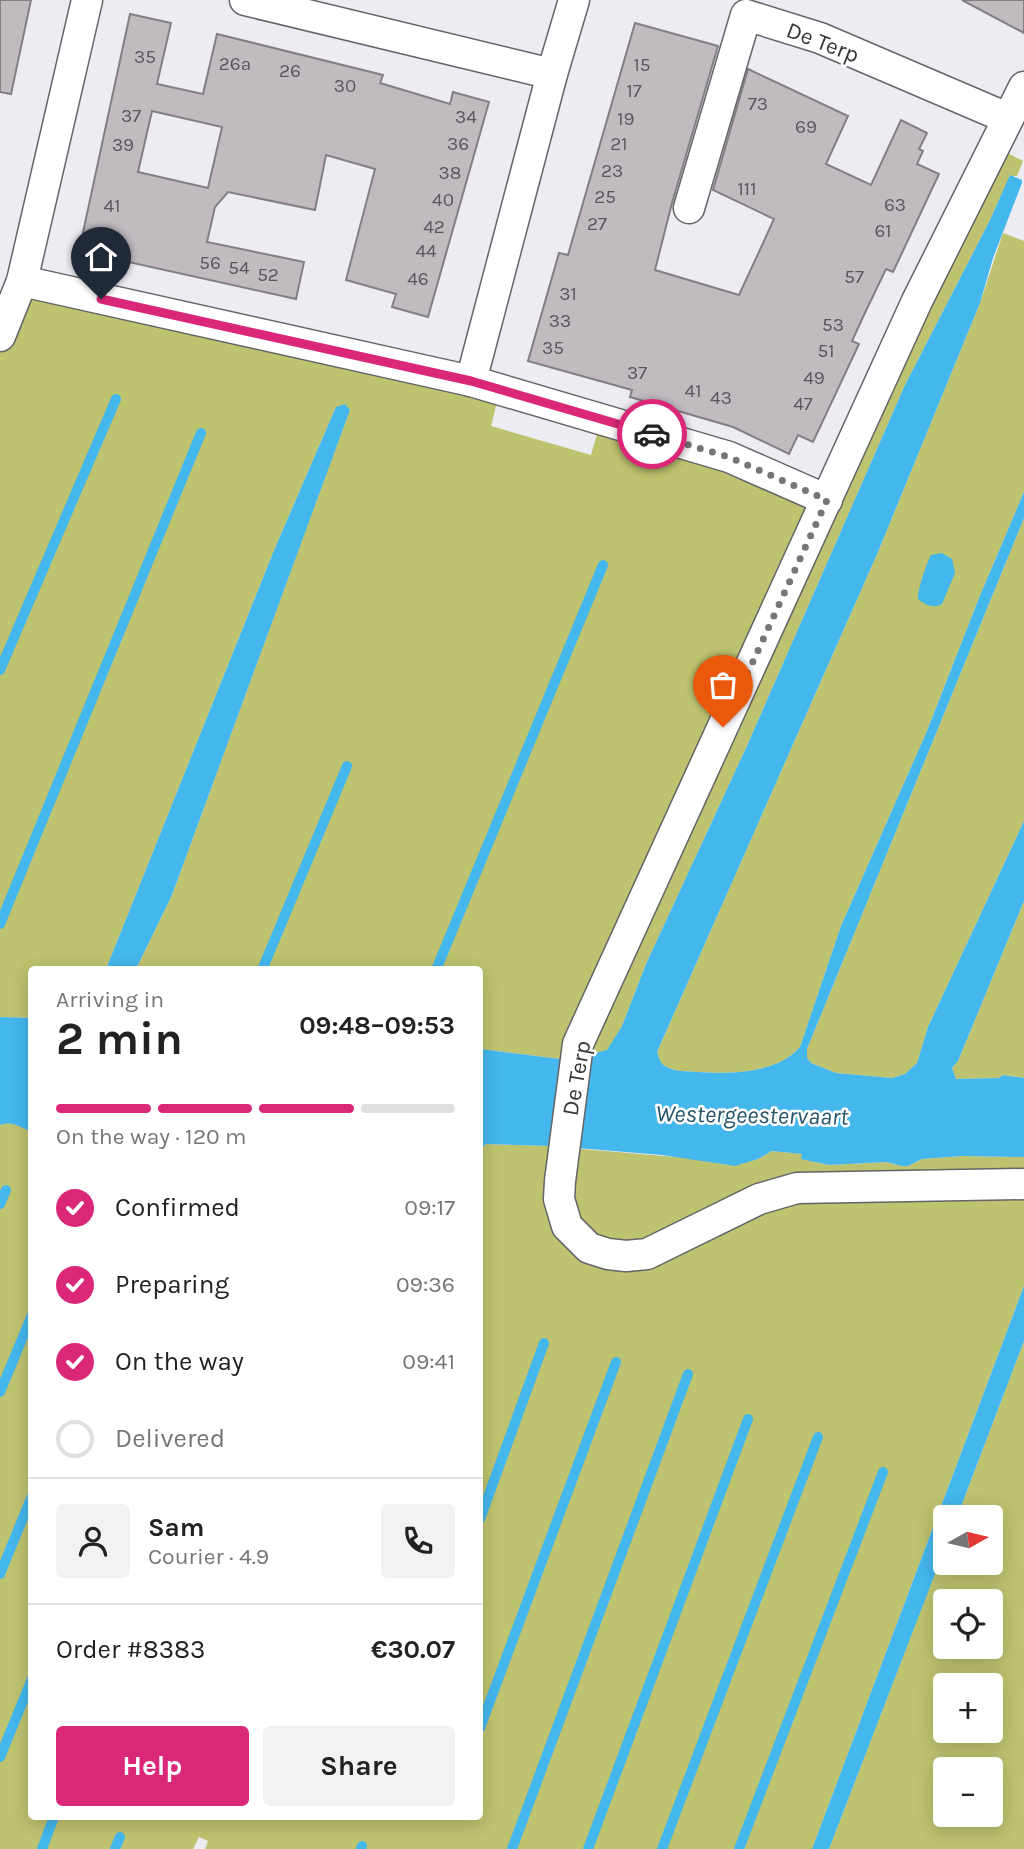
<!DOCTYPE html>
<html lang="en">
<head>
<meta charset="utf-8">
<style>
	:root { --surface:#fff; --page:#f2f2f2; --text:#222; --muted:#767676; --line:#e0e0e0; --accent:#db2777 }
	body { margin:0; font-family:Karla,sans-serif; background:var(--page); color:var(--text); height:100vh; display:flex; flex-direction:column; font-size:26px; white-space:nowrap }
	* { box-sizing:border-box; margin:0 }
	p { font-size:23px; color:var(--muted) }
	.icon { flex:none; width:38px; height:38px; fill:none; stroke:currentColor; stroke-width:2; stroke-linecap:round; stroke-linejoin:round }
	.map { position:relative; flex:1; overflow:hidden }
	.side { position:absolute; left:28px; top:966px; width:455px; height:854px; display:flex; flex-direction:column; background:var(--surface); border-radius:7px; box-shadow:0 4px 18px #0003 }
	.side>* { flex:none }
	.needle { width:46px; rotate:82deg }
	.controls { position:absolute; left:933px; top:1505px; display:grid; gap:14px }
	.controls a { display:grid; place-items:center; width:70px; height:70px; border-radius:7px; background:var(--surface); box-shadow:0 4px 18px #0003; font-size:35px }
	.pin { position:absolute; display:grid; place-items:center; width:60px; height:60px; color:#fff; margin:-72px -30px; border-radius:50% 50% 50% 0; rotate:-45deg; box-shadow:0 0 7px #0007 }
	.pin .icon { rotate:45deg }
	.courier { position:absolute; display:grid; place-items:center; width:70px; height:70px; margin:-35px; border:5px solid #db2777; border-radius:50%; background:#fff; color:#222; box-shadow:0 2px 9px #0007 }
	.overview em { font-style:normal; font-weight:700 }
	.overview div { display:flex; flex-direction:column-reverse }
	.overview { display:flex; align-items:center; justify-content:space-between; height:119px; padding:0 28px }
	h1 { font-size:46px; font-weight:700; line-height:52px }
	.bar { display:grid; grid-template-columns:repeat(4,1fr); gap:10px 7px; align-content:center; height:84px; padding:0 28px }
	.bar i { height:9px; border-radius:5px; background:var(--line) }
	.bar .on { background:var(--accent) }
	.bar p { grid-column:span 4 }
	.line { display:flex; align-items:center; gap:18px; padding:0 28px; border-top:2px solid var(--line) }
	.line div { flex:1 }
	.round { display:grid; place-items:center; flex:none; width:74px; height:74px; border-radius:7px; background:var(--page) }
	ol { padding:0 28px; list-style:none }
	li { display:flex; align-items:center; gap:21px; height:77px }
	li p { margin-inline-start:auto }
	li .icon { padding:7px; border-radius:50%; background:var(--accent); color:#fff; stroke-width:4 }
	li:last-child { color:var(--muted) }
	li i { width:38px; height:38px; border:4px solid var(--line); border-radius:50% }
	.action { display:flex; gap:14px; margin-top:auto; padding:14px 28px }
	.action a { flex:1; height:80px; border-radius:7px; background:var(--accent); color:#fff; font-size:28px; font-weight:700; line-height:80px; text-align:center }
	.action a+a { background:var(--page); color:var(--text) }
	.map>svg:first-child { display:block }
	.green { fill:#bec36f; fill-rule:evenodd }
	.water { fill:#44b7ed }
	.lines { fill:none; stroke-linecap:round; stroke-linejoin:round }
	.stream { stroke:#44b7ed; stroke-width:10 }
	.building { fill:#c1bbc0; stroke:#837f83; stroke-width:2; fill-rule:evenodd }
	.minor-casing { stroke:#646469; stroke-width:33 }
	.minor { stroke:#fff; stroke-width:30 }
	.done { stroke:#76767a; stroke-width:7; stroke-dasharray:0 12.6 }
	.route { stroke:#db2777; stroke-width:9 }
	.labels { text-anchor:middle; stroke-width:5; stroke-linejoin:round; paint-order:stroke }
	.number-label { font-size:19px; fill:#59575b }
	.street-label { font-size:23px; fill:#363639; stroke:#fff }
	.water-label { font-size:24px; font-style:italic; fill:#26546b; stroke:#fff }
</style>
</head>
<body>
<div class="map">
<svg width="1024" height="1849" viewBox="0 0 1024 1849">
	<rect width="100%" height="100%" fill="#ececf2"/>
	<g class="green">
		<polygon points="1000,149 1023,161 1017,176 1010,176 990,220 905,385 746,748 646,964 622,1026 607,1051 591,1053 590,1033"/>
		<path d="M1003,233L1024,241V492L979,598L927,731L841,926L800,1047C776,1074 731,1074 697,1072C687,1071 674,1072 665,1066C660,1063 659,1058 657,1052L878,552L980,303Z"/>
		<polygon points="34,300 359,368 497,402 491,426 591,455 599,427 723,463 804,501 810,520 568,1060 480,1049 480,970 136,969 172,895 350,409 336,407 275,548 106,969 32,970 31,1018 0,1017 0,353 9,329 27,301"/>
		<polygon points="1024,518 1024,821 928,1027 917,1063 905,1074 892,1078 836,1073 811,1063 807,1058 807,1049"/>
		<polygon points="1024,901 1024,1078 1003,1075 999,1078 956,1079 952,1068 958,1061"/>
		<polygon points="5,1123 20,1125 32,1131 32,1816 480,1816 480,1150 486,1144 553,1146 549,1184 604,1260 775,1200 1024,1192 1024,1286 812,1849 205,1849 208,1841 199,1837 193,1849 0,1849 0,1125"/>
		<polygon points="570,1148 699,1159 726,1165 758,1159 772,1151 803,1154 802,1159 829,1165 886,1162 902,1166 908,1166 922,1159 962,1156 1024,1157 1024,1178 868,1179 656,1243 602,1244 570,1213"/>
		<path d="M1024,1341V1849H829L945,1547V1563H990V1517H957ZM945,1601H990V1647H945ZM945,1685H990V1731H945ZM945,1769H990V1815H945Z"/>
	</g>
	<g class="water">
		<path d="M1010,175L1022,180V183L993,258L980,303L878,552L657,1052C659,1058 660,1063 665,1066C674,1072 687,1071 697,1072C731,1074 776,1074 800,1047L841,926L927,731L979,598L1024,492V518L807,1049V1058L811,1063L836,1073L892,1078L905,1074L917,1063L928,1027L1024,821V901L958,1061L952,1068L956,1079L999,1078L1003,1075L1024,1078V1157L962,1156L922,1159L908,1166H902L886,1162L829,1165L801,1159L802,1154L772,1151L758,1159L735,1166L662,1155L553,1146L486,1144L480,1150V1049L568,1060L607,1050L622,1026L646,964L746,748L905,385L990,220Z"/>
		<polygon points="345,404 350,410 172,895 136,969 106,969 275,548 336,407"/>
		<path d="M942,553L952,559L955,573L942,604C934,609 925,605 918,599C917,591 927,562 931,555Z"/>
		<path d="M0,1017L31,1018V1131C21,1128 12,1120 0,1125Z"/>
		<polygon points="1024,1286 1024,1341 957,1517 945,1517 945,1548 829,1849 812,1849"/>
	</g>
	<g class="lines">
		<g class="stream">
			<polyline points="0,670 116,399"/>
			<polyline points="0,924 201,433"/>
			<polyline points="262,970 347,766"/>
			<polyline points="436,970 603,565"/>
			<polyline points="0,1204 6,1190"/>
			<polyline points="0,1392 32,1315"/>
			<polyline points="480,1519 544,1343"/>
			<polyline points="0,1574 32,1496"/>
			<polyline points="480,1728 616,1362"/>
			<polyline points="0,1757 32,1679"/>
			<polyline points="42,1849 54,1817"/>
			<polyline points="115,1849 120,1837"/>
			<polyline points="361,1849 362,1846"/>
			<polyline points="512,1849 688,1374"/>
			<polyline points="588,1849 748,1419"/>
			<polyline points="662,1849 818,1437"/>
			<polyline points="739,1849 883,1472"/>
		</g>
	</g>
	<g class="building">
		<polygon points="0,0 31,0 11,94 0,92"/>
		<polygon points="962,0 1024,0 1024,33"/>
		<path d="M130,14L171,23L157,84L203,94L217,34L383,75L380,83L450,104L453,92L489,102L428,317L392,307L396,294L346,280L375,169L326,155L315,210L228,192L215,207L207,242L304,262L296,299L79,251ZM152,111L222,127L208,188L138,172Z"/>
		<polygon points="635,23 718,46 672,203 655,270 739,295 764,241 774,219 713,190 748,69 848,116 826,164 871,185 901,120 927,133 919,149 923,151 917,164 939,174 893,272 886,269 863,317 852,341 859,344 813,442 798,435 789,454 733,427 630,397 632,390 528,361 559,253 568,255"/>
	</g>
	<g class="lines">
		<defs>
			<g id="minor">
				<polyline points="245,0 552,74"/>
				<polyline points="1024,87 917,301 578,1044 560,1181 559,1199 567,1226 589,1248 608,1254 626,1256 647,1254 759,1199 797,1188 1024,1184"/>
				<polyline points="689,208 746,15 820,38 1007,118"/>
				<polyline points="22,281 471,381 729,457 827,500"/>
				<polyline points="0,336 22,281 87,0"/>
				<polyline points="471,381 552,74 574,0"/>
			</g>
		</defs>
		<use href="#minor" class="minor-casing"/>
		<use href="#minor" class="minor"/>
	</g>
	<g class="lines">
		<polyline class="done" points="652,434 729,457 827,500 723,727"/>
		<polyline class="route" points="101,299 471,381 652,434"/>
	</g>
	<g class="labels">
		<g class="number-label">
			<text x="145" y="63">35</text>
			<text x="235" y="70">26a</text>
			<text x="642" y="71">15</text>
			<text x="290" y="77">26</text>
			<text x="345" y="92">30</text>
			<text x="634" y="97">17</text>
			<text x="758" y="110">73</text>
			<text x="131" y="122">37</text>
			<text x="466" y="123">34</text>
			<text x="626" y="125">19</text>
			<text x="806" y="133">69</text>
			<text x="458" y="150">36</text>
			<text x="619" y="150">21</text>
			<text x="123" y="151">39</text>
			<text x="612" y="177">23</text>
			<text x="450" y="179">38</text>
			<text x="747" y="195">111</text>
			<text x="605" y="203">25</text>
			<text x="443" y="206">40</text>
			<text x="895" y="211">63</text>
			<text x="112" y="212">41</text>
			<text x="597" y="230">27</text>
			<text x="434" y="233">42</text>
			<text x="883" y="237">61</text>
			<text x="426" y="257">44</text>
			<text x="210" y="269">56</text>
			<text x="239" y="274">54</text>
			<text x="268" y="281">52</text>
			<text x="854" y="283">57</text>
			<text x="418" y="285">46</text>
			<text x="568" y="300">31</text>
			<text x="560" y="327">33</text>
			<text x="833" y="331">53</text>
			<text x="553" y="354">35</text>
			<text x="826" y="357">51</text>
			<text x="637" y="379">37</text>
			<text x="814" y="384">49</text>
			<text x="693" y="397">41</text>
			<text x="721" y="404">43</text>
			<text x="803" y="410">47</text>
		</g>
		<g class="street-label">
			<text transform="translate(823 42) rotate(21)" y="8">De Terp</text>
			<text transform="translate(576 1078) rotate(-80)" y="8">De Terp</text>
		</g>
		<g class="water-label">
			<text transform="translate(752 1115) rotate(1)" y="8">Westergeestervaart</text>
		</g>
	</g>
</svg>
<div class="controls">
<a><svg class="needle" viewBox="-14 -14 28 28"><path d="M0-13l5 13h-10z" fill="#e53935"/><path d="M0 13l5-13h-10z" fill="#767676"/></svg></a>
<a><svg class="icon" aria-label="locate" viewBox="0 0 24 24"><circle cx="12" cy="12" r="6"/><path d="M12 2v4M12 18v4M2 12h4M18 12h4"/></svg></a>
<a>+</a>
<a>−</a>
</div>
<div class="pin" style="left:723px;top:727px;background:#ea580c"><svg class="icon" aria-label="bag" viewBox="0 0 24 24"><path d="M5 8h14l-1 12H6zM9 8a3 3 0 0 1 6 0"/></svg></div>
<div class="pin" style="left:101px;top:299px;background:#1f2937"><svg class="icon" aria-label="home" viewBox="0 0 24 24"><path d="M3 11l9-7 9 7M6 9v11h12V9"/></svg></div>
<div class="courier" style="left:652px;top:434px"><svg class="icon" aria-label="car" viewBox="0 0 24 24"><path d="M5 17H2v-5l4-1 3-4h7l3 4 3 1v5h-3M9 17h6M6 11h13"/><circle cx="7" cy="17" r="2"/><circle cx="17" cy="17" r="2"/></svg></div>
<section class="side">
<div class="overview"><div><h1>2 min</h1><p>Arriving in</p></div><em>09:48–09:53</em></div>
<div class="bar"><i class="on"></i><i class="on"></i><i class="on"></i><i></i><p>On the way · 120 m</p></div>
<ol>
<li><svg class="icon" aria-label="check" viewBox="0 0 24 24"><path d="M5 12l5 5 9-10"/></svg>Confirmed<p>09:17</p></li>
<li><svg class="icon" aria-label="check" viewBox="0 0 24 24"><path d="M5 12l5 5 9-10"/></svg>Preparing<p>09:36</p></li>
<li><svg class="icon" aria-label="check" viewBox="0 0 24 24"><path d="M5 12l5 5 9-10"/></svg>On the way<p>09:41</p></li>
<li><i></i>Delivered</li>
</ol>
<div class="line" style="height:126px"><a class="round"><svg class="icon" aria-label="person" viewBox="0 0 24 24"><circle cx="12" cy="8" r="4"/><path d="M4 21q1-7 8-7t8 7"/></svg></a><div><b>Sam</b><p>Courier · 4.9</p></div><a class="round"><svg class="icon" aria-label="phone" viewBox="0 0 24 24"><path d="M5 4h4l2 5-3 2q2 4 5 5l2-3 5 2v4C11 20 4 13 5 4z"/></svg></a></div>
<div class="line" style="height:91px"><div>Order #8383</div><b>€30.07</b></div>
<div class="action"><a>Help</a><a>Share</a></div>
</section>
</div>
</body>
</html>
